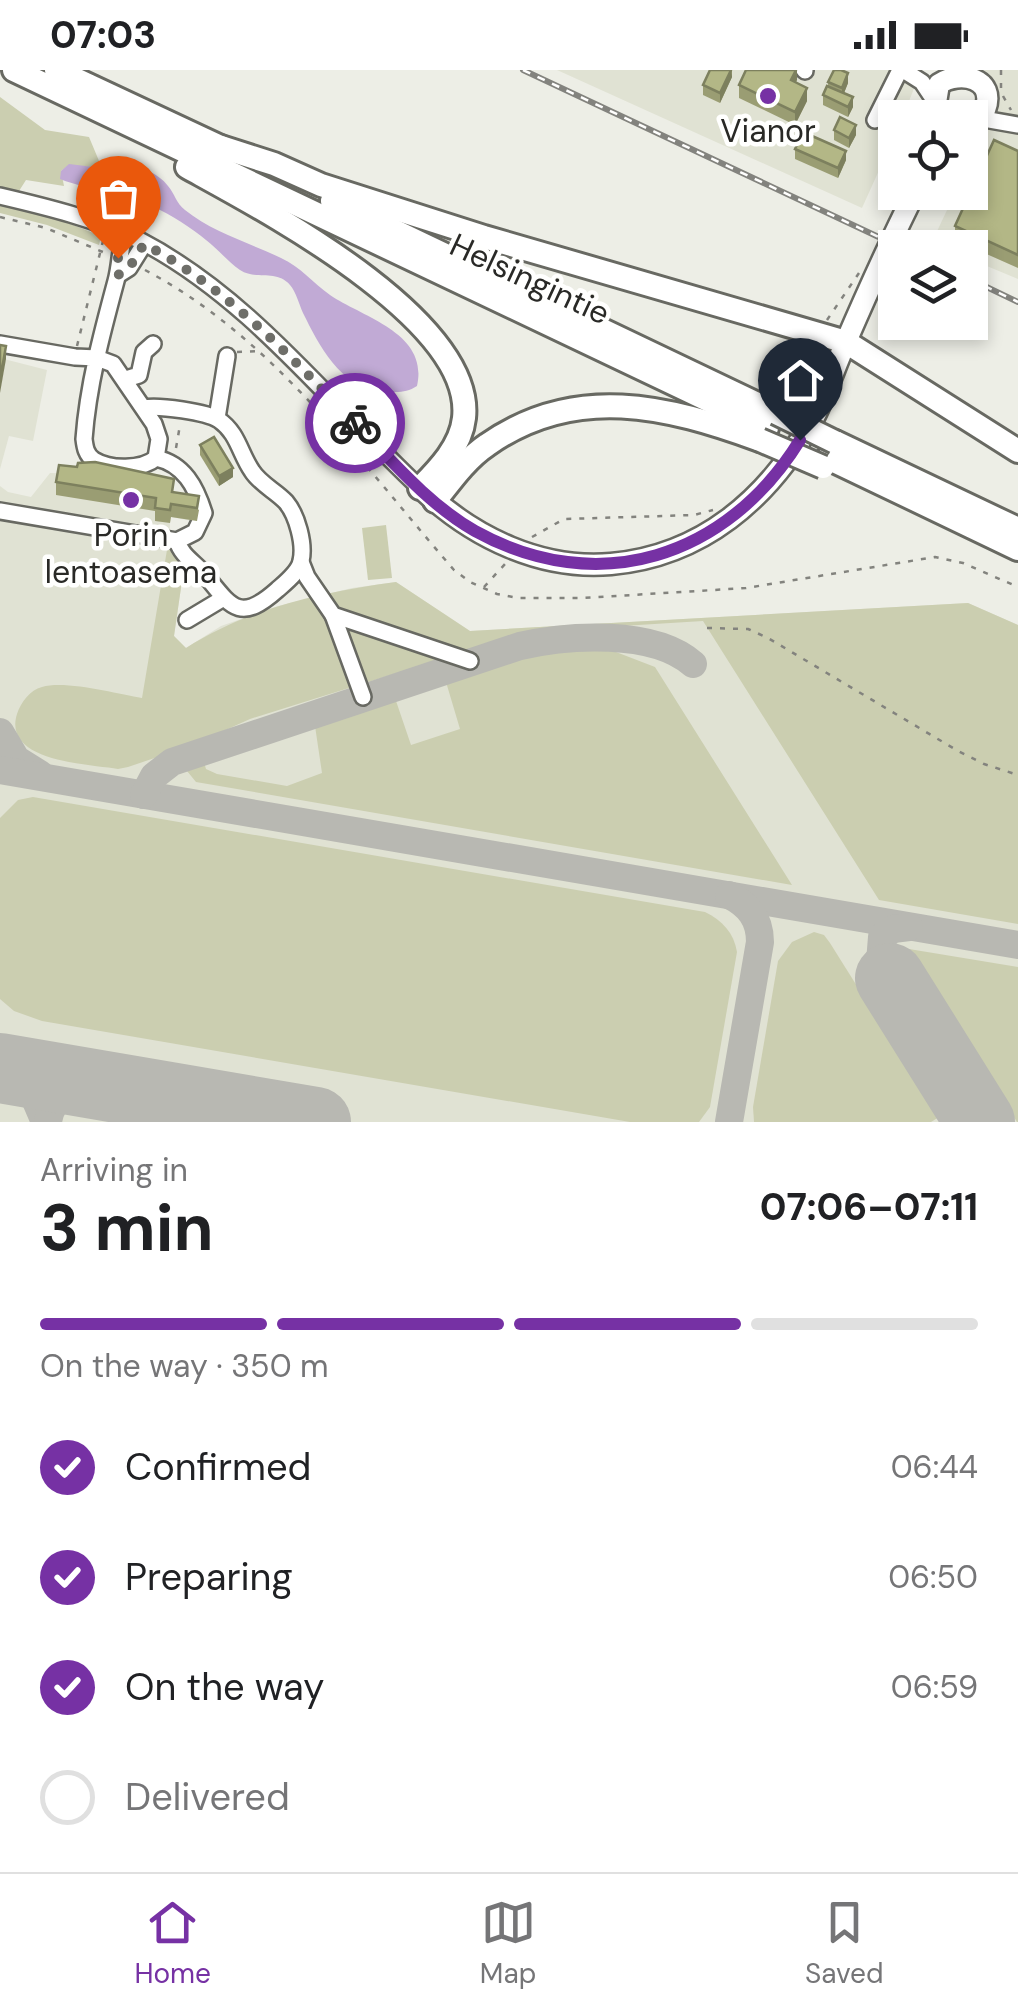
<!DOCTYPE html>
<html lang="en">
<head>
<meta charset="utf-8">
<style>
	:root { --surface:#fff; --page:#f6f6f6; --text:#202124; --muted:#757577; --line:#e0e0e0; --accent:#7631a4 }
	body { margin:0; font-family:"DM Sans",sans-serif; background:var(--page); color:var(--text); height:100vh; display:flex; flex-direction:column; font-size:38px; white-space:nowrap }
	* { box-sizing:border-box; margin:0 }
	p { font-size:32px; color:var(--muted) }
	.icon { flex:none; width:55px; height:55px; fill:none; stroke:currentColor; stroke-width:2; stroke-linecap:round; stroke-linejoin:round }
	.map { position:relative; height:1052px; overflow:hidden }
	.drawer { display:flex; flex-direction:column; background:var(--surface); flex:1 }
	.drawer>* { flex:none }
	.tools { position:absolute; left:878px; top:30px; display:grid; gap:20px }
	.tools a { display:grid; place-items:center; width:110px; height:110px; border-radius:0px; background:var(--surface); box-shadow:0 5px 15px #0003; font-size:50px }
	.pin { position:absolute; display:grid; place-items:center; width:85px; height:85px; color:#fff; margin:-102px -42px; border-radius:50% 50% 50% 0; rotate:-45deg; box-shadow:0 0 10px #0007 }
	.pin .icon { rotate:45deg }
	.courier { position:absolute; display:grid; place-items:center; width:100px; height:100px; margin:-50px; border:8px solid #7631a4; border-radius:50%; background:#fff; color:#222; box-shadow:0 2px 12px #0007 }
	.overview em { font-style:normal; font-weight:700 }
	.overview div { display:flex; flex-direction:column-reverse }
	.overview { display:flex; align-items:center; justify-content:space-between; height:170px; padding:0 40px }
	h1 { font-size:65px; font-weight:700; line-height:75px }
	.bar { display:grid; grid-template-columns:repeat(4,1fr); gap:15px 10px; align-content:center; height:120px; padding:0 40px }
	.bar i { height:12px; border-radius:8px; background:var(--line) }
	.bar .active { background:var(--accent) }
	.bar p { grid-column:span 4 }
	ol { padding:0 40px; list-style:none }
	li { display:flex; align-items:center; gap:30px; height:110px }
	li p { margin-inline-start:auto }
	li .icon { padding:10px; border-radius:50%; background:var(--accent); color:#fff; stroke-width:4 }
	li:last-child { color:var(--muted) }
	li i { width:55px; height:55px; border:5px solid var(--line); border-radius:50% }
	.status { display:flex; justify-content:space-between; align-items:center; height:70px; padding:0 50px; background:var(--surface); direction:ltr }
	.status svg { height:28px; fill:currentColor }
	.tabs { display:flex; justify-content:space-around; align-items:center; height:140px; border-top:2px solid var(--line); background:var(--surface); font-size:28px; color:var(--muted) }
	.tabs a { display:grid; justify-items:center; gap:5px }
	.tabs .active { color:var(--accent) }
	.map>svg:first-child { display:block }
	.built { fill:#e0e2d3 }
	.green { fill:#cbceb0 }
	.water { fill:#c1aad5 }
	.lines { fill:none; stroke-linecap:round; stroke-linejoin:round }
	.taxiway { stroke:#b8b8b2; stroke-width:28 }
	.runway { stroke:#b8b8b2; stroke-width:70 }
	.minor-casing { stroke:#686962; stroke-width:20 }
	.major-casing { stroke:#686962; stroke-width:25 }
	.highway-casing { stroke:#686962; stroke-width:28 }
	.path { stroke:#83837e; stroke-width:2.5; stroke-dasharray:5 8; stroke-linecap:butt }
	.minor { stroke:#fff; stroke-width:15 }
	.major { stroke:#fff; stroke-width:20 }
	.highway { stroke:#fff; stroke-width:22 }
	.rail-casing { stroke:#83837e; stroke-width:6 }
	.rail { stroke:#fffffe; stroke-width:2.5; stroke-dasharray:8; stroke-linecap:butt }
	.highway-bridge-casing { stroke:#686962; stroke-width:28; stroke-linecap:butt }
	.highway-bridge { stroke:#fff; stroke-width:22 }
	.wall { fill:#9a9d73 }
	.shaded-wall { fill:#7d805e }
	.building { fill:#b3b786; stroke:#7d805e; stroke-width:2.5 }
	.done { stroke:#6e6e69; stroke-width:10; stroke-dasharray:0 18 }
	.route { stroke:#7631a4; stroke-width:12 }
	.poi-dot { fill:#7631a4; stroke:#fffffe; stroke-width:4 }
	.labels { text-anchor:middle; stroke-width:9; stroke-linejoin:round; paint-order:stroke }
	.poi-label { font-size:32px; fill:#292926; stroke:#fffffe }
	.street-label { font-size:32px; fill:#292926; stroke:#fffffe }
</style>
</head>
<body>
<div class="status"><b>07:03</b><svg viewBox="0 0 49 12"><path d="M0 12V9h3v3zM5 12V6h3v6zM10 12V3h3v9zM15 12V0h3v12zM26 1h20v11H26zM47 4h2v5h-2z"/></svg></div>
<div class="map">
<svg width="1018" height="1052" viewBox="0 0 1018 1052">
	<rect width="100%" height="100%" fill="#edeee6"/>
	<g class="built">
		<polygon points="557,0 921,0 903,47 895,48 895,65 862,138"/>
		<polygon points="947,0 1018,0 1018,209 970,189 970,178 944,177 932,172 955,123 970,122 970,88 999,24"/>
		<polygon points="0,288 47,300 33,371 9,366 0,399"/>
		<polygon points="50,403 86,404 175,421 174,434 197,452 171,447 170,453 169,475 184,497 174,566 186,578 221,556 278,536 352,518 396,512 470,561 968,533 1018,555 1018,1052 0,1052 0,416 8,422 31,427"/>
	</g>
	<g class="green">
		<polygon points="0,27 45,60 89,67 102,98 69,95 61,101 64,116 26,110 19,121 0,118"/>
		<polygon points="0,134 53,147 101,166 99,175 47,155 0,143"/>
		<polygon points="386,455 392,508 368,510 362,458"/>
		<path d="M168,474L184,497L174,566L186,578C249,538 322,522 396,512L470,561L968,533L1018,555V854L879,830L703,551L541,561L515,566L250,649L190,676L128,697L118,699C89,694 2,692 17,644C21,632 30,620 42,617C66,610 117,624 142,628Z"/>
		<path d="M595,578L616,582L655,597L792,815L196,712L187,701L190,693L203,689L206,699L217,704L287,716L322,703L315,656L395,628L411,675L460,659L446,612C496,596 542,580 595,578Z"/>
		<path d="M33,727L705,842C722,850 734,863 737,882L710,1037L699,1052H630L42,951L14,941L0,929V748L18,730Z"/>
		<polygon points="814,862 824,865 830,873 939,1047 931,1052 754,1052 753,1037 778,891 792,872"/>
		<polygon points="909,879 1018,897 1018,1052 1017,1052"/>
	</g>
	<path class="water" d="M122,91C137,96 158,102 168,116C175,124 176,133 185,140C212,162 250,173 281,188C301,197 313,213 330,225C364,248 429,263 417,316C405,324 394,322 380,321C340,317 319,275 303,243C299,234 296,222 290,215C276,199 257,211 240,200C228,192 218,179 206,170C192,158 171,145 154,137C124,122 91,121 60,109L61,101L69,94L102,98Z"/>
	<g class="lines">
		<g class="taxiway">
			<polyline points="0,662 16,689 40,704"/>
			<polyline points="0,700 1018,875"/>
			<path d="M144,725L154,706L172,692L520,576C568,565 653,559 693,594"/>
			<path d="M729,825C749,835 760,849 760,872L729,1052"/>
			<polyline points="880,892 882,867 893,859 909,857"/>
			<polyline points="0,996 27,1010 45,1052"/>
			<path d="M48,1052C52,1024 74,1016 99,1014"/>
		</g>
		<g class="runway">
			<polyline points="890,908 980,1052"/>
			<polyline points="0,998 316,1052"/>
		</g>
		<defs>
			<g id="minor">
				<polyline points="804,0 805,1"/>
				<polyline points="903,0 922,12 936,33"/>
				<polyline points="978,48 1018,55"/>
				<polyline points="875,50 900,0"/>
				<path d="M0,126C47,137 96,149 139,170C251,228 329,333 420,418"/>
				<polyline points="118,205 129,198 144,174"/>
				<path d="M0,274L75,287L97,288L113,294L154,354L159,369L156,388C142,400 110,400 94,390C86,385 85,377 84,369C88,315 102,263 116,211C120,197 120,180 124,165"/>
				<polyline points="126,309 139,305 144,282 153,274"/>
				<path d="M144,338C158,335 207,342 219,350C238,363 240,384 252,401C260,414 276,421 286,432C297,445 305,474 301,491C299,502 286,512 277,520C240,553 231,537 206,506C196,493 182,487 177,471"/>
				<polyline points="217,348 227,286"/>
				<path d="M0,441L177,471L195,462L204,443C196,417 184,394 156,388"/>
				<polyline points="301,492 307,507 333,545 470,591"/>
				<polyline points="333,545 363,627"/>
				<polyline points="187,550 222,529"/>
			</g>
			<g id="major">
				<path d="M941,48L936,33L939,14C960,0 997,8 985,40L970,52"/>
				<path d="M425,422C475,468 541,500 611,494C702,486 768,429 812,351C825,327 834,299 845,274C867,223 890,172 915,122"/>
			</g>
			<g id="highway">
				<polyline points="14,0 767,358"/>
				<polyline points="56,0 231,82"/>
				<polyline points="221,77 274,94 321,115 484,167 846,272 1018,381"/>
				<path d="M187,97C261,138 475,249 464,348C461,376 439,399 420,418"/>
				<polyline points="332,131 776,343"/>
				<polyline points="835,372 1018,459"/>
				<polyline points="828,388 1018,479"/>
				<path d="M435,431C450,412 466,389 487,375C575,313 667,336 760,370"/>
			</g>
		</defs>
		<use href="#minor" class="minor-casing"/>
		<use href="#major" class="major-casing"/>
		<use href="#highway" class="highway-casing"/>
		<g class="path">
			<polyline points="1001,18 1001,0"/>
			<polyline points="1003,26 1011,40"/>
			<polyline points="0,147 46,158 110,185"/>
			<path d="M145,200C274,268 360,392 454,500L470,512L497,524L518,528H583L746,518L935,487L963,493L1018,517"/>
			<polyline points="827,250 859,203"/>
			<polyline points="77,276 104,167"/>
			<polyline points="237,282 259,281"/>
			<polyline points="798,335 813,280"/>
			<polyline points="176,378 180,355"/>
			<polyline points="532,467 564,449 694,445 713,440"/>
			<polyline points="484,517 505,494"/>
			<polyline points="707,558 748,559 768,568 958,681 984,694 1018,705"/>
		</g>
		<use href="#minor" class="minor"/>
		<use href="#major" class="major"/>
		<use href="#highway" class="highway"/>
		<defs>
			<g id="rail">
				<polyline points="523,0 902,178"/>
				<polyline points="970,209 1018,232"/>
			</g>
		</defs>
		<use href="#rail" class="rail-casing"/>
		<use href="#rail" class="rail"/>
		<defs>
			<g id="highway-bridge">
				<polyline points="776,343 835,372"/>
				<polyline points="760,370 823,397"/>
			</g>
		</defs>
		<use href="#highway-bridge" class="highway-bridge-casing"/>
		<use href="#highway-bridge" class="highway-bridge"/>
	</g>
	<g class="wall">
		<polygon points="732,0 732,7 720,33 703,25 703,15"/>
		<polygon points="797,0 796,13 807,31 795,55 739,28 739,15"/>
		<polygon points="828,12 848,13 844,23 853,37 848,47 823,35 823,25 828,16"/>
		<polygon points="834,60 856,65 849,78 834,70"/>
		<polygon points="795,79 846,90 838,108 795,89"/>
		<polygon points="1018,81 1018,198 955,170 955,156"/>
		<polygon points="200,375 233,407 219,416 200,385"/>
		<polygon points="56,412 174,422 199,440 197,451 171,447 170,453 155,451 155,441 56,425"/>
	</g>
	<g class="shaded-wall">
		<polygon points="731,0 732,7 720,33 720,23"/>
		<polygon points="796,0 797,0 797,10 791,24 791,10"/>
		<polygon points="848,3 848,13 842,28 842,18"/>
		<polygon points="807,18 807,31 795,55 795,42"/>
		<polygon points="853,27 853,37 848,47 848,37"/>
		<polygon points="856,55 856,65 849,78 849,68"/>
		<polygon points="846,81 846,90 838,108 838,98"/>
		<polygon points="6,276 6,289 0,323 0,310"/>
		<polygon points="233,398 233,407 219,416 219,406"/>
	</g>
	<g class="building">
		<polygon points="710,0 731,0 720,23 703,15"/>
		<polygon points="746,0 796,0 791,10 807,18 795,42 739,15"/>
		<polygon points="834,0 841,0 848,3 842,18 828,12"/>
		<polygon points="827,16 853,27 848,37 823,25"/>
		<polygon points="840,47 856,55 849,68 834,60"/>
		<polygon points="803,62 846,81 838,98 795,79"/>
		<polygon points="994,70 1018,81 1018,185 955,156"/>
		<polygon points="0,275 6,276 0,310"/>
		<polygon points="214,367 233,398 219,406 200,375"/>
		<polygon points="95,392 174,409 172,422 199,426 197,438 171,434 170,440 155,438 156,428 56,412 59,395 77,397 78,393"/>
	</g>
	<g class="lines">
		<path class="done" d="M118,188V205L129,198L144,174C227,218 291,287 355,353"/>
		<path class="route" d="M355,353C391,390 429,435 475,461C598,529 727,488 800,370"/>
	</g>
	<g class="poi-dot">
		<circle cx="768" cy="26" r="10"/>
		<circle cx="131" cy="430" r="10"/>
	</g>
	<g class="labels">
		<g class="poi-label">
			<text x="768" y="72">Vianor</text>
			<text x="131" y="476">Porin<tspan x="131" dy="37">lentoasema</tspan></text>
		</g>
		<g class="street-label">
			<text transform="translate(530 209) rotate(25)" y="11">Helsingintie</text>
		</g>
	</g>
</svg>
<div class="tools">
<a><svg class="icon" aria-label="locate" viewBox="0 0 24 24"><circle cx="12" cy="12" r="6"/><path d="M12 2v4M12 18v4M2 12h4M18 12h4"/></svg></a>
<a><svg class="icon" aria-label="layers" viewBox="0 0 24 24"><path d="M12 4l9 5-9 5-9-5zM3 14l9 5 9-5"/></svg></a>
</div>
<div class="pin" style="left:118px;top:188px;background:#ea580c"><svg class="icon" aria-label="bag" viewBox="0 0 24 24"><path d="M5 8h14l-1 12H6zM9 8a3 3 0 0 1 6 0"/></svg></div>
<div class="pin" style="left:800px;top:370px;background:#1f2937"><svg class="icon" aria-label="home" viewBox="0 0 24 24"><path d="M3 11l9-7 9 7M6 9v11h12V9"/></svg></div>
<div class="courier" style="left:355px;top:353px"><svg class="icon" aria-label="bike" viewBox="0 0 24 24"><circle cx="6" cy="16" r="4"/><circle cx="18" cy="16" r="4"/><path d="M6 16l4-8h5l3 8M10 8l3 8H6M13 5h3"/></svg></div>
</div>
<section class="drawer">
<div class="overview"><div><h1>3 min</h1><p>Arriving in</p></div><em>07:06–07:11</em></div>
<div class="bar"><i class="active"></i><i class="active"></i><i class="active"></i><i></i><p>On the way · 350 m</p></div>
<ol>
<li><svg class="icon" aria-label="check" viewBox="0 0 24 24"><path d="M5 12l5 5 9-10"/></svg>Confirmed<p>06:44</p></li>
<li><svg class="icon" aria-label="check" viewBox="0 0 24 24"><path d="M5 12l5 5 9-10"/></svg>Preparing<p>06:50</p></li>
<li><svg class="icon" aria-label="check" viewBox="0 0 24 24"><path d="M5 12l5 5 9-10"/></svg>On the way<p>06:59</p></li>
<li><i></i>Delivered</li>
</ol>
</section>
<nav class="tabs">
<a class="active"><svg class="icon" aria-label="home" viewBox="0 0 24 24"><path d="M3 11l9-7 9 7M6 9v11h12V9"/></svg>Home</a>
<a><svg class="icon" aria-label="map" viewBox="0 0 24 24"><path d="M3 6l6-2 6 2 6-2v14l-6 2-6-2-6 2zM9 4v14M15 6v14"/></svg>Map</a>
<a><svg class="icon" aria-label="saved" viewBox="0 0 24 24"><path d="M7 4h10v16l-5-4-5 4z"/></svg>Saved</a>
</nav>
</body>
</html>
